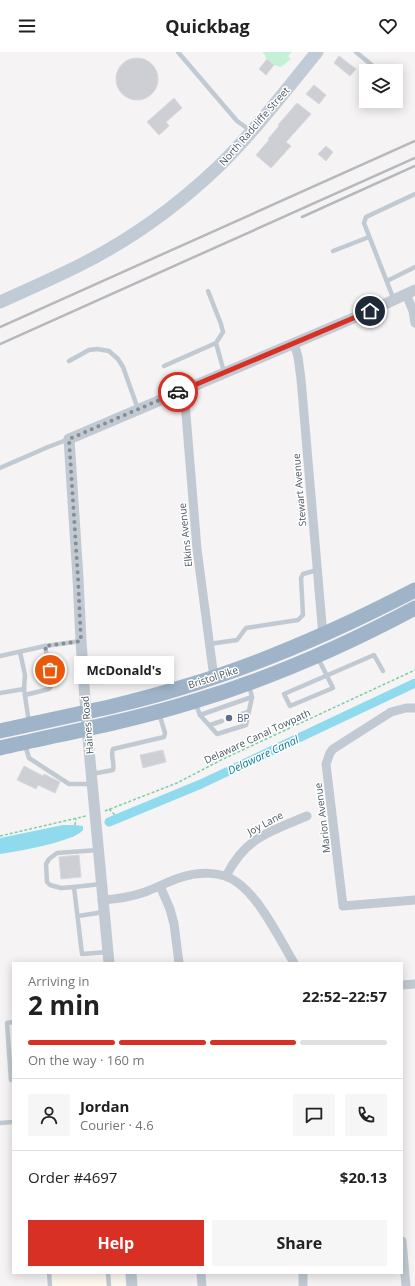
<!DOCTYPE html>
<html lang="en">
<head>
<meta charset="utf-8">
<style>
	:root { --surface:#fff; --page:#f6f6f6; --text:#222; --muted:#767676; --line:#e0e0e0; --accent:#d93025 }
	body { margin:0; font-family:"Open Sans",sans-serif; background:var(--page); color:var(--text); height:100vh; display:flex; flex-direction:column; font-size:15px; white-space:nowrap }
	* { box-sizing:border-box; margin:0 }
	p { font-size:13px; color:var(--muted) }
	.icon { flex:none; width:22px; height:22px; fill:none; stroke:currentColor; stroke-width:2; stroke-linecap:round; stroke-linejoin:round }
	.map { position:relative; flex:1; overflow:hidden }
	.side { position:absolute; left:12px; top:910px; width:391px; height:312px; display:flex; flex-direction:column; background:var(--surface); border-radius:0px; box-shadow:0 2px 10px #0003 }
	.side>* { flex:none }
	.controls { position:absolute; left:359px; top:12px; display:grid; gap:8px }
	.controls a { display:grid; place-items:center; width:44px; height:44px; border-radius:0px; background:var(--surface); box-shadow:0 2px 10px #0003; font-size:20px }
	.pin { position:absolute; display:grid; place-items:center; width:34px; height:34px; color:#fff; margin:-17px; border:2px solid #fff; border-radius:50%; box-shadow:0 1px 4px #0007 }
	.courier { position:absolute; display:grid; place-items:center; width:40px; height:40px; margin:-20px; border:3px solid #d93025; border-radius:50%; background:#fff; color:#222; box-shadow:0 1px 5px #0007 }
	.bubble { position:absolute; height:28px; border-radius:0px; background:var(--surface); box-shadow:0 2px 10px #0003; font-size:13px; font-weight:700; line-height:28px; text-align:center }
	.overview em { font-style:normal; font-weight:700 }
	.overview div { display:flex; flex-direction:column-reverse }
	.overview { display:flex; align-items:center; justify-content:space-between; height:68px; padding:0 16px }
	h1 { font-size:26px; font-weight:700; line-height:30px }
	.bar { display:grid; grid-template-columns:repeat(4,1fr); gap:6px 4px; align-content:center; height:48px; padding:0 16px }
	.bar i { height:5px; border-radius:3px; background:var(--line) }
	.bar .selected { background:var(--accent) }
	.bar p { grid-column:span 4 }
	.line { display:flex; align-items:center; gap:10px; padding:0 16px; border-top:1px solid var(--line) }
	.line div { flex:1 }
	.round { display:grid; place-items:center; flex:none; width:42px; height:42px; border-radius:0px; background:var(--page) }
	.action { display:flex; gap:8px; margin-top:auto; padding:8px 16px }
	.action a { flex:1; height:46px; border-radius:0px; background:var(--accent); color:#fff; font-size:16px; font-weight:700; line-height:46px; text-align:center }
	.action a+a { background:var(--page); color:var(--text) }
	header { display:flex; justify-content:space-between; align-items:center; height:52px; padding:0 16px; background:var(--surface); font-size:18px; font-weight:700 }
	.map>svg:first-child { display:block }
	.commercial { fill:#fdf9ef }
	.green { fill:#c3f1d5 }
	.water { fill:#90daee }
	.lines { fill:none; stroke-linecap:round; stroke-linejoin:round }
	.canal { stroke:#90daee; stroke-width:9 }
	.building { fill:#cdcfd5; stroke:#d7d9de }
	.path { stroke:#7ad0a6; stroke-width:1.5; stroke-dasharray:3 2; stroke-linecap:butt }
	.service { stroke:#c1cad2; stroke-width:4.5 }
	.minor { stroke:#c1cad2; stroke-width:9 }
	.tertiary { stroke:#c1cad2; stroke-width:11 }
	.secondary { stroke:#c1cbd6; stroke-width:13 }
	.trunk { stroke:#9fb4c9; stroke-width:15 }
	.rail { stroke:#b5b8bd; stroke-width:2.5 }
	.done { stroke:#868d94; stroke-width:4; stroke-dasharray:0 7.2 }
	.route { stroke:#d93025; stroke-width:5 }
	.service-dot { fill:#5c6f8a; stroke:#fff; stroke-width:1.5 }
	.labels { text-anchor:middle; stroke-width:3; stroke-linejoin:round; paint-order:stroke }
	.street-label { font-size:10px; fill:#4a5661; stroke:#fff }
	.service-label { font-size:10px; fill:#4e5e75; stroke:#fff; text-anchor:start }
	.water-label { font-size:11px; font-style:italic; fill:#0c7c9b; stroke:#fff }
</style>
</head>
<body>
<header><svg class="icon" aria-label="menu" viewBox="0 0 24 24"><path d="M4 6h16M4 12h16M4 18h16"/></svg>Quickbag<svg class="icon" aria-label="heart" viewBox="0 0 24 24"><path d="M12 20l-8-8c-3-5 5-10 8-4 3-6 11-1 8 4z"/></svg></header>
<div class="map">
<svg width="415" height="1234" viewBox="0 0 415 1234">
	<rect width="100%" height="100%" fill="#f5f3f3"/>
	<polygon class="commercial" points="46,1221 124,1221 125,1234 47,1234"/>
	<polygon class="green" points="262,0 292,0 288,4 291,7 281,15 274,13 265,5 266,4"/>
	<path class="water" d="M63,773H75L83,774V778C76,789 15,800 0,802V786Z"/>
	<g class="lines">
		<polyline class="canal" points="109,770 201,732 415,631"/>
	</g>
	<g class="building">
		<polygon points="339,4 356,17 350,24 334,11"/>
		<circle cx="137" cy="27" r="21"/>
		<polygon points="267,7 274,13 266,23 259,17"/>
		<polygon points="314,33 326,43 319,52 306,42"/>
		<polygon points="174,46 182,56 166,70 169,74 159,83 147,70"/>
		<polygon points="297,51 311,62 286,90 291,94 271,116 256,103 269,88 268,87 279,74 278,73"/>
		<polygon points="326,94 333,100 326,109 318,102"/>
		<polygon points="163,698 166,710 143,716 140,703"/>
		<polygon points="24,714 43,724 44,722 60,730 55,741 38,733 36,737 17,728"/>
		<polygon points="79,803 81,825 61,827 59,805"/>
	</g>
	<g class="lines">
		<g class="path">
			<polyline points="109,757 115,763"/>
			<polyline points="105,759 177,731 223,707 415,618"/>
			<polyline points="75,773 76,767"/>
			<polyline points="0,784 86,764"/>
		</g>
		<g class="service">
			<polyline points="178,0 237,69 251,79"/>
			<polyline points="356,0 379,19"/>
			<polyline points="333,199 369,185"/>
			<polyline points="387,229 415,215"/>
			<polyline points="208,239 221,272 223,280 216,291 224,320"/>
			<polyline points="394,248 364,171 366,165 415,142"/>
			<polyline points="69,309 89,298 97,297 109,299 118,307 123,315 138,357"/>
			<polyline points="164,314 216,291"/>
			<polyline points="0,416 48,395 69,387"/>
			<polyline points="209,592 237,588 246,576 298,568 303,563 301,526 303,522 317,518"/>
			<polyline points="45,594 81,589"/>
			<polyline points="20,600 25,623 24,637 29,671"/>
			<polyline points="0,604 45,594 52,633 49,637 25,643"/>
			<polyline points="318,606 333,636 290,654 284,642 374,603 383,619"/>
			<polyline points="83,630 103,630 144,625"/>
			<polyline points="0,641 24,637"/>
			<polyline points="195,650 200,663 252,645 249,633"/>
			<polyline points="200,663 217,682 246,673 252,645"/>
			<polyline points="239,663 248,660"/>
			<polyline points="210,673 222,669"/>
			<polyline points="25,693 29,706 69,732 92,732"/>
			<path d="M92,722L113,718C115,711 110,703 113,697L164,685L165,681L159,661"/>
			<polyline points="101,832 74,835 82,902 108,900"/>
			<polyline points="74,835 61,836 50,833 47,830 46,812 49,807 57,801 98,798"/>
			<polyline points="78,864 104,860"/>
			<polyline points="13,970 7,971 11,1028 13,1028"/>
			<polyline points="0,1071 13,1070"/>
			<polyline points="49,1221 50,1234"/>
			<polyline points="108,1221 109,1234"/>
		</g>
		<g class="minor">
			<polyline points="406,242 413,259 415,271"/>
			<polyline points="294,291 298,305 301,327 323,584"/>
			<polyline points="184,338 197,497 214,626"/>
			<polyline points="415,656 406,656 391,660 333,697 330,701 326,712 343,854 415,848"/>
			<path d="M226,824C246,785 269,780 307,764"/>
			<polyline points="160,834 170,857 174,872 179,911"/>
			<path d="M102,848C117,847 131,845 145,840C156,836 167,830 179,826C197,820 222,818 238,831C261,848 279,886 294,911"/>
			<polyline points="402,933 415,932"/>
			<polyline points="402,1189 406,1234"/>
			<polyline points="201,1221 202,1234"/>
			<polyline points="303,1221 303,1234"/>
		</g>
		<g class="tertiary">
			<polyline points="109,911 87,676 81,589 78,526 69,387 370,259 415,238"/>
			<polyline points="131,1221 132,1234"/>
		</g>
		<path class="secondary" d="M0,250C27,238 54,226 80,213C130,188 177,154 218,115C254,80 285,39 317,0"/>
		<g class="trunk">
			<path d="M0,679C61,665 123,654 183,635C264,611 340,577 415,538"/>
			<path d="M0,696C65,681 131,669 195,649C271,626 344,594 415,556"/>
		</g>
		<g class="rail">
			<polyline points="302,165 415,114"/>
			<polyline points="0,275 415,89"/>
			<polyline points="0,292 415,106"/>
		</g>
	</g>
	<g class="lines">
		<polyline class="done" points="50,618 45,594 81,589 78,526 69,387 178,340"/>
		<polyline class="route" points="178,340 370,259"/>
	</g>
	<circle class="service-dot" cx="229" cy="666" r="4"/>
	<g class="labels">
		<g class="street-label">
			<text transform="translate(254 74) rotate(-49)" y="4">North Radcliffe Street</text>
			<text transform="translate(299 438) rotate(-95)" y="4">Stewart Avenue</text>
			<text transform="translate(185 483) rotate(-96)" y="4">Elkins Avenue</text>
			<text transform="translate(213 625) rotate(-18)" y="4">Bristol Pike</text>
			<text transform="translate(87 673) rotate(-95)" y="4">Haines Road</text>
			<text transform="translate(257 684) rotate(-25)" y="4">Delaware Canal Towpath</text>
			<text transform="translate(322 766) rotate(-97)" y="4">Marion Avenue</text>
			<text transform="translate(265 771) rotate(-28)" y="4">Joy Lane</text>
		</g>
		<g class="service-label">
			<text x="237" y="670">BP</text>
		</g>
		<g class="water-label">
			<text transform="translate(263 703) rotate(-25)" y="4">Delaware Canal</text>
		</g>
	</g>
</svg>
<div class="controls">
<a><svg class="icon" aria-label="layers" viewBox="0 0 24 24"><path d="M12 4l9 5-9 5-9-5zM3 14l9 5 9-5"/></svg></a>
</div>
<div class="pin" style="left:50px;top:618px;background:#ea580c"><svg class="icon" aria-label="bag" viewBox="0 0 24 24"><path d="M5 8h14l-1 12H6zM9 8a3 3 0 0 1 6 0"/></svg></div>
<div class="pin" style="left:370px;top:259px;background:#1f2937"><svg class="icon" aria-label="home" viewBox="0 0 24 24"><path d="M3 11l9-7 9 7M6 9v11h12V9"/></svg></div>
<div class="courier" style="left:178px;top:340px"><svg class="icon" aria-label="car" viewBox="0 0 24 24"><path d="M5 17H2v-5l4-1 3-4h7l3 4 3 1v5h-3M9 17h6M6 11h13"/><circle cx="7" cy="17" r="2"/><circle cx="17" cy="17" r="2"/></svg></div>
<div class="bubble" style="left:74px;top:604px;width:100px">McDonald's</div>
<section class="side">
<div class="overview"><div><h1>2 min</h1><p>Arriving in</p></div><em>22:52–22:57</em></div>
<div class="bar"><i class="selected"></i><i class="selected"></i><i class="selected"></i><i></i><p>On the way · 160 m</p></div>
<div class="line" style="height:72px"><a class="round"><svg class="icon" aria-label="person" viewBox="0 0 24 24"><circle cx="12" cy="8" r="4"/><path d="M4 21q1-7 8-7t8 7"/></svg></a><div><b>Jordan</b><p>Courier · 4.6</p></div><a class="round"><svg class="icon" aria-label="chat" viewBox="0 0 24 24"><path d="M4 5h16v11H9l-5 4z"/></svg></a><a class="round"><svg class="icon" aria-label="phone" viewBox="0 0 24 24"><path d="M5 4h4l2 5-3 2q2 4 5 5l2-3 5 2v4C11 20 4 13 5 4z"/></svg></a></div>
<div class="line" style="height:52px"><div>Order #4697</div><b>$20.13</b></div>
<div class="action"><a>Help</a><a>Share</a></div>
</section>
</div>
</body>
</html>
